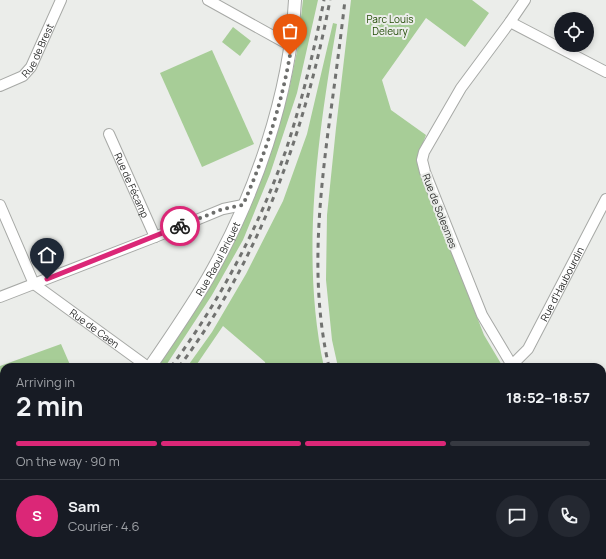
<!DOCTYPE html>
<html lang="en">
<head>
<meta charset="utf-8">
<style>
	:root { --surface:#171b24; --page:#242831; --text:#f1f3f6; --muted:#9ea1a6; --line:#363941; --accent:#db2777 }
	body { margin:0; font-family:Manrope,sans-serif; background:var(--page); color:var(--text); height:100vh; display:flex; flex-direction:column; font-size:15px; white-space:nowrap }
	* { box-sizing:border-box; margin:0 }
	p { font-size:13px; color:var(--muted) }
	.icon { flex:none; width:22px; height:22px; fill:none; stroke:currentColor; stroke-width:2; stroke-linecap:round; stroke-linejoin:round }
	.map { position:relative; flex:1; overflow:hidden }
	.panel { position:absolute; left:0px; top:363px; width:606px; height:196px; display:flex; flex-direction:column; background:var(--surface); border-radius:12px 12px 0 0; box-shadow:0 2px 6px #0003 }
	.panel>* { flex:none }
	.buttons { position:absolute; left:554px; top:12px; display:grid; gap:8px }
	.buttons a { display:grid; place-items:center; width:40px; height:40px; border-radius:50%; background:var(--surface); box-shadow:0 2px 6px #0003; font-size:20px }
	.pin { position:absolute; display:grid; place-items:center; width:34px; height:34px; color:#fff; margin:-41px -17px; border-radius:50% 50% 50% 0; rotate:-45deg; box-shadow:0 0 4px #0007 }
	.pin .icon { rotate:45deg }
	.courier { position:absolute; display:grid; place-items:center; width:40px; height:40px; margin:-20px; border:3px solid #db2777; border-radius:50%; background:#fff; color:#222; box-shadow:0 1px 5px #0007 }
	.summary em { font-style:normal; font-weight:700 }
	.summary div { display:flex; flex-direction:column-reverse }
	.summary { display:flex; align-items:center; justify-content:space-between; height:68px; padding:0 16px }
	h1 { font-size:26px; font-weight:700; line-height:30px }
	.bar { display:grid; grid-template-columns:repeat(4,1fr); gap:6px 4px; align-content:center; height:48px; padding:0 16px }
	.bar i { height:5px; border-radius:3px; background:var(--line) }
	.bar .on { background:var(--accent) }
	.bar p { grid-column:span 4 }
	.line { display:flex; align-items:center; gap:10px; padding:0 16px; border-top:1px solid var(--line) }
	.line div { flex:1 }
	.round { display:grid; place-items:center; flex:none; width:42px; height:42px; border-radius:21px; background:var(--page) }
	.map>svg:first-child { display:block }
	.green { fill:#a7cd97 }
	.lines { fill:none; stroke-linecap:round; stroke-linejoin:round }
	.minor-casing { stroke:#a7a9a6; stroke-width:12 }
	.tertiary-casing { stroke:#a7a9a6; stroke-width:14 }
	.minor { stroke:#fff; stroke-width:10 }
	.tertiary { stroke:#fff; stroke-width:12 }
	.rail { stroke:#717270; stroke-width:3; stroke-dasharray:5 5; stroke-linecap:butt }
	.done { stroke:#6e6f6d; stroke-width:4; stroke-dasharray:0 7.2 }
	.route { stroke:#db2777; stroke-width:5 }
	.labels { text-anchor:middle; stroke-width:4; stroke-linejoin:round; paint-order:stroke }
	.park-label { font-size:10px; fill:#224b05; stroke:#ebedea }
	.street-label { font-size:10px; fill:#2a2b2a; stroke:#ebedea }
</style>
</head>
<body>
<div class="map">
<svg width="606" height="559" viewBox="0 0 606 559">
	<rect width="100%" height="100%" fill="#ebedea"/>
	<g class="green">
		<polygon points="303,0 318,0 297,93 270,174 243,240 212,295 165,367 154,367 263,173 289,90 297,51"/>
		<polygon points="351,0 472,0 489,13 465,47 426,18 382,80 391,110 426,135 420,151 419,169 484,335 503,367 338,367 332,340 326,280 327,215 336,128"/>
		<path d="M333,23L337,24C318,134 300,257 324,367H266L265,362L223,326L195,367H187L212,332L246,274L283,201L307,134Z"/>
		<polygon points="233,27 251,41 240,56 222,42"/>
		<polygon points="212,50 254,144 202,167 160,73"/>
		<polygon points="61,344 71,367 4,367 4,431 0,432 0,366"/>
		<polygon points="602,499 606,503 606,557 602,553"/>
		<polygon points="4,555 52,555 49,559 0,559"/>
	</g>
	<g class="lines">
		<defs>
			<g id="minor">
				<polyline points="208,0 291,46"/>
				<polyline points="510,22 606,72"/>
				<path id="s1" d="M0,86L23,76L31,67L61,0"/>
				<path id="s2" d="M109,134L155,237"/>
				<path id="s3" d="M0,205L34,284L148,367"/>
				<polyline points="0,297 155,237 223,209 243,205"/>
				<path id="s4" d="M512,365L528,349L606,199"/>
				<polyline points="513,367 482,315 425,172 422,160 424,152 461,88 510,22 525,0"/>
				<polyline points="602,433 606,426"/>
				<polyline points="602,489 606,494"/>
			</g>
			<g id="tertiary">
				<path id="s5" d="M150,367C170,338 190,309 208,278C255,196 290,95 295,0"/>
				<polyline points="0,506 4,504"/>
				<polyline points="0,519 4,521"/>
				<polyline points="66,555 73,559"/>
			</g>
		</defs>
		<use href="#minor" class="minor-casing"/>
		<use href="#tertiary" class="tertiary-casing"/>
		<use href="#minor" class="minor"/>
		<use href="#tertiary" class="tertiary"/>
		<g class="rail">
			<path d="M171,367C220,301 259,227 286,150C302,101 314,51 324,0"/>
			<path d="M179,367C260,259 305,132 330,0"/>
			<path d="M329,367C311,289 318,211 328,132C334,88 340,44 345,0"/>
			<polyline points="0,538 4,535"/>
			<polyline points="0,546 4,543"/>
			<polyline points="416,555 419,559"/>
		</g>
	</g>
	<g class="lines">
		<path class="done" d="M180,226L223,209L243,205C264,157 281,107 290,55"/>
		<polyline class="route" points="47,279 180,226"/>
	</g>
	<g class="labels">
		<g class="park-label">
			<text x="390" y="23">Parc Louis<tspan x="390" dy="12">Deleury</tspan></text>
		</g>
		<g class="street-label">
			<text dy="4" stroke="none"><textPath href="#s1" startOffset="55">Rue de Brest</textPath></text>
			<text dy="4" stroke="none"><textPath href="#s2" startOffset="56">Rue de Fécamp</textPath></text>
			<text transform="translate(440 211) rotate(69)" y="4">Rue de Solesmes</text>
			<text dy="4" stroke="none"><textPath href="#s5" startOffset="128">Rue Raoul Briquet</textPath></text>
			<text dy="4" stroke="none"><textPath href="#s4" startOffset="96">Rue d'Haubourdin</textPath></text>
			<text dy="4" stroke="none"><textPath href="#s3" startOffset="161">Rue de Caen</textPath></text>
		</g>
	</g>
</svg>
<div class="buttons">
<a><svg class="icon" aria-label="locate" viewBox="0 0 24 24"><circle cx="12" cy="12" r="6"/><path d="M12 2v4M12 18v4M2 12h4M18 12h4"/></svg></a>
</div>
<div class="pin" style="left:290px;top:55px;background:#ea580c"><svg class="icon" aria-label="bag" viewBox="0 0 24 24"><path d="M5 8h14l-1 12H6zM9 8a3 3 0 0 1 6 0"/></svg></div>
<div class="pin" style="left:47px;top:279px;background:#1f2937"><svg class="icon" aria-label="home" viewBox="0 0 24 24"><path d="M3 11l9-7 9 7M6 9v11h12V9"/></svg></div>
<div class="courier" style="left:180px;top:226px"><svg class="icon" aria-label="bike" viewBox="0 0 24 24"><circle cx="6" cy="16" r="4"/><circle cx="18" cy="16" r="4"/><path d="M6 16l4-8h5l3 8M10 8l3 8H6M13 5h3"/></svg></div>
<section class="panel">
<div class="summary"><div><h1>2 min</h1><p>Arriving in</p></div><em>18:52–18:57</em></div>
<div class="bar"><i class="on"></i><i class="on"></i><i class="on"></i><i></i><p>On the way · 90 m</p></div>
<div class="line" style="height:72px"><b class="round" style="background:var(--accent);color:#fff">S</b><div><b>Sam</b><p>Courier · 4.6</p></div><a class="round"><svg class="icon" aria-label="chat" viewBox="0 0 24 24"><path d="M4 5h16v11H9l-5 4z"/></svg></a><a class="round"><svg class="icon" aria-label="phone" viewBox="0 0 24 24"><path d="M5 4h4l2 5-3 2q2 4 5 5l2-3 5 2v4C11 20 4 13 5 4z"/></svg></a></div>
</section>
</div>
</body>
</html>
